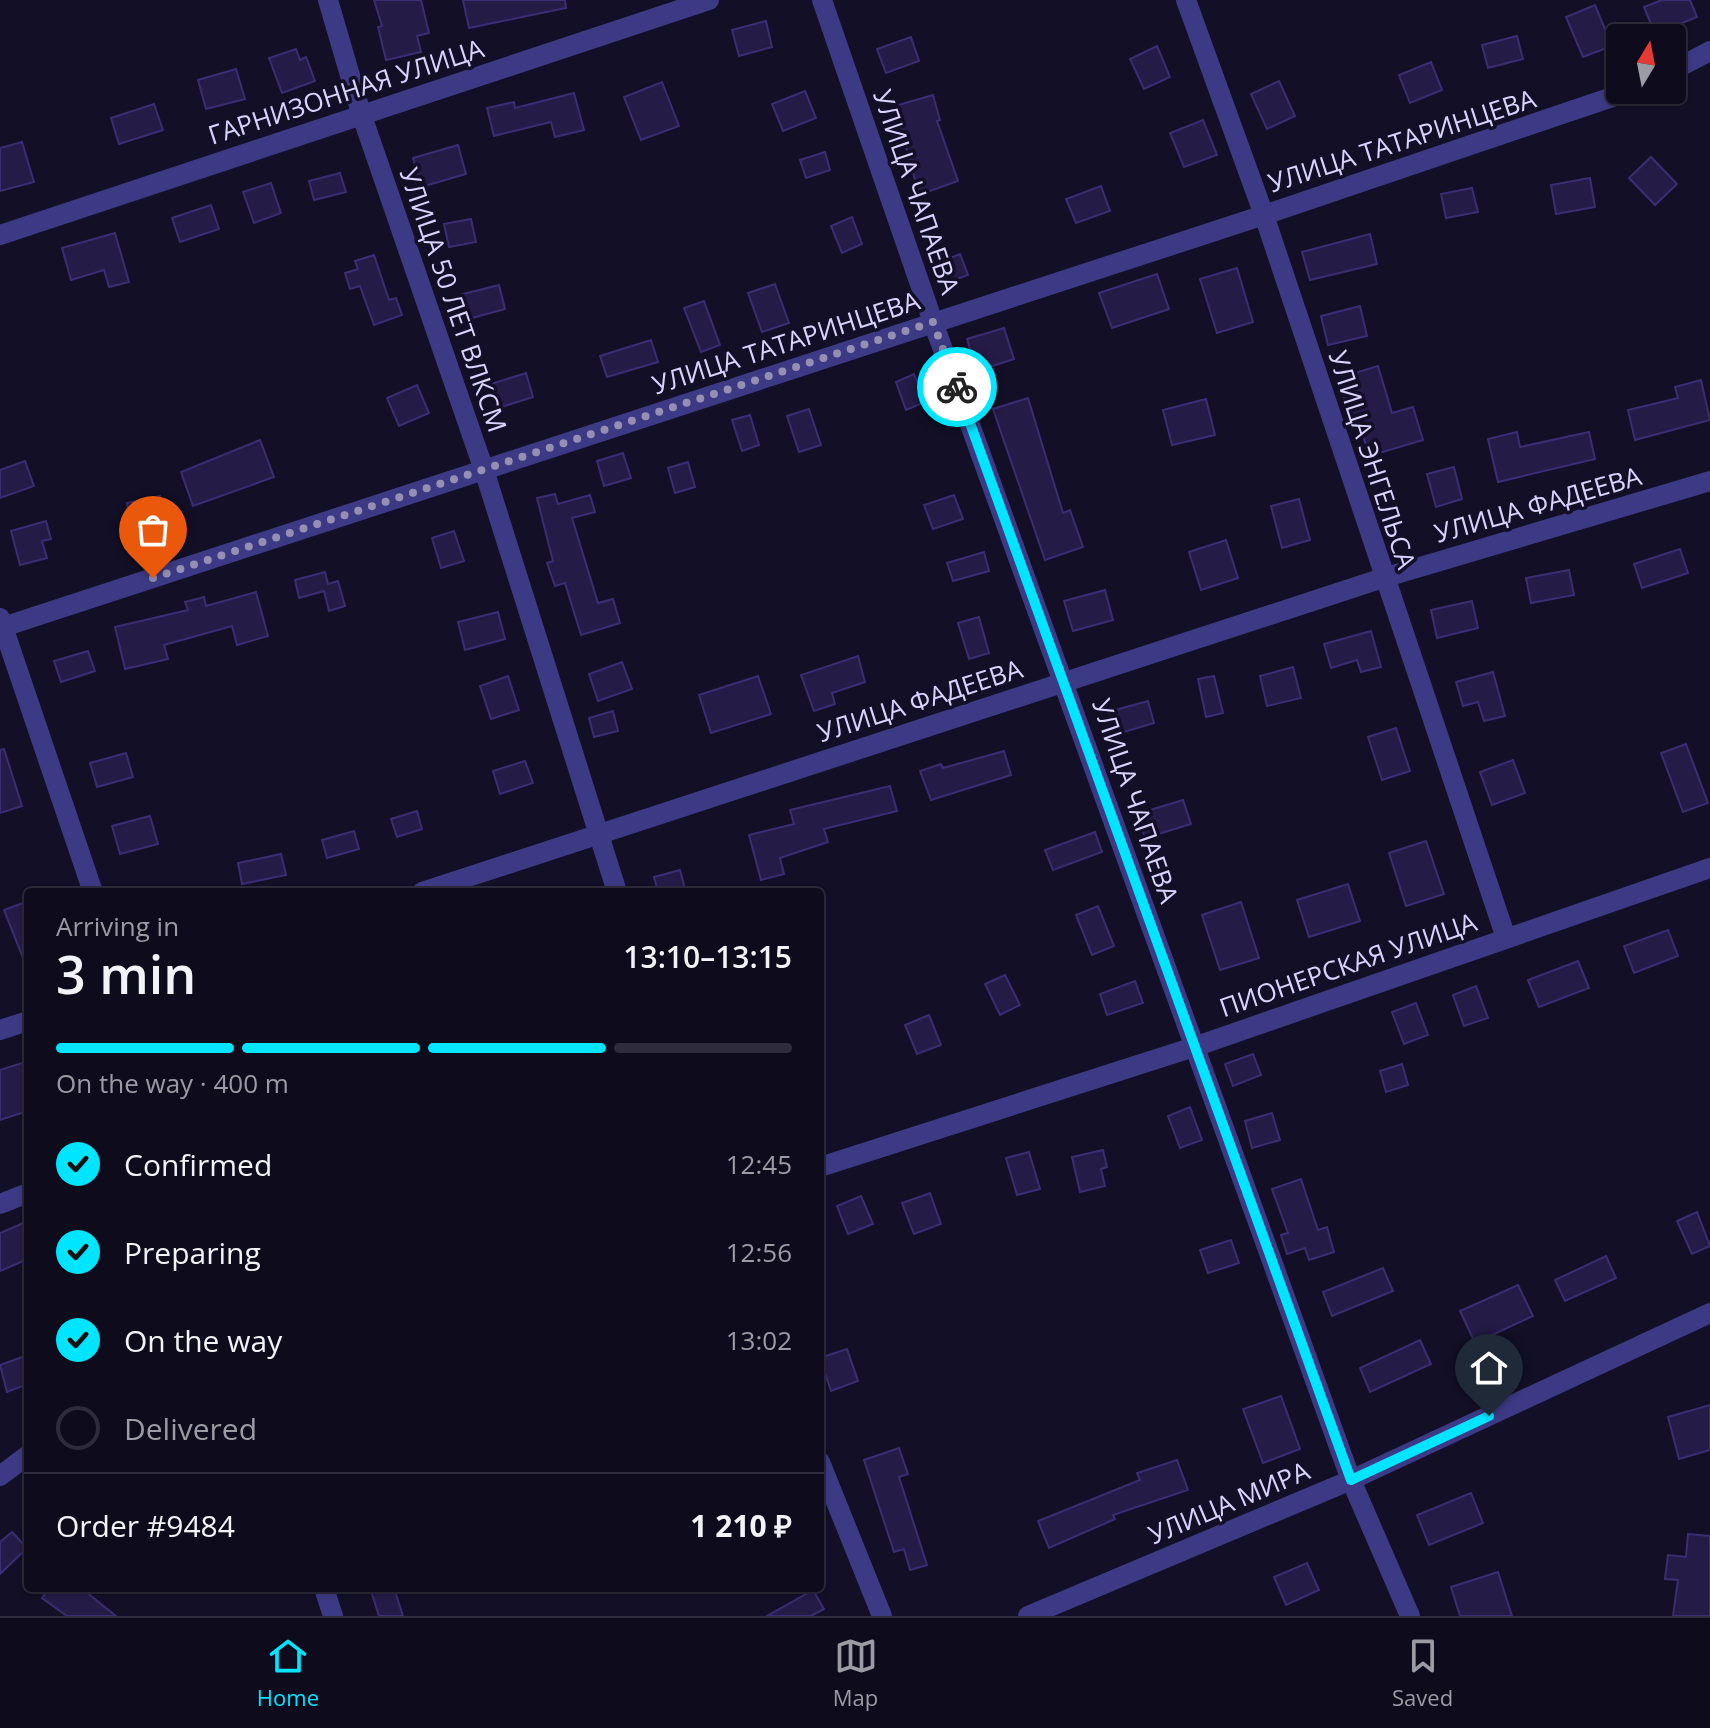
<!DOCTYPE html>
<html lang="en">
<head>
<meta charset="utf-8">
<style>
	:root { --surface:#0e0b1c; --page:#171425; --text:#f1f3f6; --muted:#9b9ba3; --line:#2e2b3b; --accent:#00e5ff }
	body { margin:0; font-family:"Open Sans",sans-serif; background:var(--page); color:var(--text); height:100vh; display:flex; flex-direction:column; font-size:30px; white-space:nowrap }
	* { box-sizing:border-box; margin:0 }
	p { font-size:26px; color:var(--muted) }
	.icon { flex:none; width:44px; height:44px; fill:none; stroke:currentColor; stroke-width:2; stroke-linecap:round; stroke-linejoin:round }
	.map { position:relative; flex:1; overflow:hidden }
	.side { position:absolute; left:24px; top:888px; width:800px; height:704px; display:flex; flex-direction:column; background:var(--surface); border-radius:8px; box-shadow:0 2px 6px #0004,0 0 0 2px var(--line) }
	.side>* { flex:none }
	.needle { width:52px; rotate:10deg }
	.buttons { position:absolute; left:1606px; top:24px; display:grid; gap:16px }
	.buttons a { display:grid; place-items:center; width:80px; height:80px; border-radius:8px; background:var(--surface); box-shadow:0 2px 6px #0004,0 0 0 2px var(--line); font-size:40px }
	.pin { position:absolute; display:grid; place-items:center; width:68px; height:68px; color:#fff; margin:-82px -34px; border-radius:50% 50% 50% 0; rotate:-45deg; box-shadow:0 0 8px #0007 }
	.pin .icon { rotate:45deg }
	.courier { position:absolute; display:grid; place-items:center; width:80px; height:80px; margin:-40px; border:6px solid #00e5ff; border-radius:50%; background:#fff; color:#222; box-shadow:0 2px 10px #0007 }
	.headline em { font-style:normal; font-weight:600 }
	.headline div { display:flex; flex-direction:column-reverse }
	.headline { display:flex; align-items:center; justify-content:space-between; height:136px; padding:0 32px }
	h1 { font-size:52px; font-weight:600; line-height:60px }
	.bar { display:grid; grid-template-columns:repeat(4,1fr); gap:12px 8px; align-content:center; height:96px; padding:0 32px }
	.bar i { height:10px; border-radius:6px; background:var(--line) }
	.bar .selected { background:var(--accent) }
	.bar p { grid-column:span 4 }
	.line { display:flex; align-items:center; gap:20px; padding:0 32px; border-top:2px solid var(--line) }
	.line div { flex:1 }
	ol { padding:0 32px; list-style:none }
	li { display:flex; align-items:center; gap:24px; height:88px }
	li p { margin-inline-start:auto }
	li .icon { padding:8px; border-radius:50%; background:var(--accent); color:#111; stroke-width:4 }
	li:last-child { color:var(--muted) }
	li i { width:44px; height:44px; border:4px solid var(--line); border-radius:50% }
	.tab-bar { display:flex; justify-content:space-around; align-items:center; height:112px; border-top:2px solid var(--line); background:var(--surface); font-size:22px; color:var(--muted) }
	.tab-bar a { display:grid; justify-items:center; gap:4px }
	.tab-bar .selected { color:var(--accent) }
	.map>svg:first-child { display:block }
	.building { fill:#241b47; stroke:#3b2d73; stroke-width:2 }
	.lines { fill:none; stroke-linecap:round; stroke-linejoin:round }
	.minor { stroke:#3d3a85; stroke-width:20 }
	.done { stroke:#948fb3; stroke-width:8; stroke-dasharray:0 14.4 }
	.route { stroke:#00e5ff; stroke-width:10 }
	.labels { text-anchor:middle; stroke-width:7; stroke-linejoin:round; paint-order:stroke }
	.street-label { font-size:26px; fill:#d9d4ff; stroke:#130f26 }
</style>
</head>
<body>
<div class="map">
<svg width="1710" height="1616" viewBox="0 0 1710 1616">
	<rect width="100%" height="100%" fill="#130f26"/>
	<g class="building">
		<polygon points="374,0 421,0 429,33 417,36 421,52 386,60 378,27 382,26"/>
		<polygon points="463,0 565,0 566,8 469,28"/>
		<polygon points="1662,0 1690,0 1697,17 1655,34 1644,7"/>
		<polygon points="1595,5 1612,46 1583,57 1566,17"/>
		<polygon points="766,21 772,47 739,56 732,30"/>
		<polygon points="1517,36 1523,59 1488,68 1482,45"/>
		<polygon points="911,37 919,61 886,73 877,49"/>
		<polygon points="1157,46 1170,77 1144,89 1130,59"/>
		<polygon points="296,49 300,60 306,57 315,81 282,93 269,58"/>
		<polygon points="1431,62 1442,90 1410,103 1399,75"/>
		<polygon points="236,69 245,99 206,109 198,80"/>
		<polygon points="1279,81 1295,116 1267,129 1251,94"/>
		<polygon points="662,82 679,126 641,140 624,97"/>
		<polygon points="805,91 816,118 783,131 772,104"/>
		<polygon points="574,93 584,130 555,137 551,122 494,136 487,108 514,102 515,108"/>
		<polygon points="933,95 940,120 937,121 958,181 919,195 895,106"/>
		<polygon points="154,104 163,130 119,144 111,118"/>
		<polygon points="1203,120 1217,155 1184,167 1170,133"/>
		<polygon points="22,142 34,182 0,191 0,148"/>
		<polygon points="458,145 466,174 421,187 413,158"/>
		<polygon points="825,152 830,170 806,178 800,160"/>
		<polygon points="1651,157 1677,184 1655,205 1629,178"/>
		<polygon points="340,173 346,192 314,200 309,181"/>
		<polygon points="1590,178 1595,207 1556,214 1551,185"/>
		<polygon points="271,183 281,213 254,223 243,192"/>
		<polygon points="1101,186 1110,211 1076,223 1066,199"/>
		<polygon points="1472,188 1478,212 1446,218 1441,194"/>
		<polygon points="211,205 219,229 180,242 172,218"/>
		<polygon points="852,217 862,244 842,253 831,226"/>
		<polygon points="471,219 476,242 449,247 444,224"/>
		<polygon points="115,233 129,282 109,287 104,270 71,280 62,248"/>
		<polygon points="1370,234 1377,264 1310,280 1302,252"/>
		<polygon points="947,250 950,258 960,254 968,275 941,285 930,257"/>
		<polygon points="374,255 389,300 396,298 402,315 374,325 360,286 350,289 345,273 358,269 355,261"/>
		<polygon points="1237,268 1253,322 1217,333 1200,279"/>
		<polygon points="1157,274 1169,309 1112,328 1099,293"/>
		<polygon points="775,284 789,323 762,332 748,293"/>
		<polygon points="499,285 505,309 465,320 459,295"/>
		<polygon points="704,301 720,345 701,352 684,308"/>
		<polygon points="1360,306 1367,336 1328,345 1321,316"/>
		<polygon points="1004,328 1014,359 977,371 967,339"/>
		<polygon points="651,340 658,362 607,377 600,356"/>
		<polygon points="1378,366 1392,413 1413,407 1423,440 1369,456 1358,418 1350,420 1344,398 1351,396 1345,376"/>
		<polygon points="526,373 533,397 498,408 491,384"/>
		<polygon points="914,374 925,402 906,410 896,382"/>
		<polygon points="1701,380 1710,420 1635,440 1628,410 1678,398 1675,387"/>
		<polygon points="417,385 429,413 399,426 387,398"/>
		<polygon points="1028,398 1063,513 1070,510 1083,547 1045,560 993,409"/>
		<polygon points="1206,399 1215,435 1172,445 1163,410"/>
		<polygon points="809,409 821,445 799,452 787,416"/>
		<polygon points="750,415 759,445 742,451 732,420"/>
		<polygon points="1517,432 1520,447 1589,432 1595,459 1498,482 1488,439"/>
		<polygon points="260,440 274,477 193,506 181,472"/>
		<polygon points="623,453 631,478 604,486 597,461"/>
		<polygon points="25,461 34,486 0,498 0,470"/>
		<polygon points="688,462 695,487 675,493 668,468"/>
		<polygon points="1454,467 1462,499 1436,507 1427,474"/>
		<polygon points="555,494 558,504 590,495 595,512 572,518 598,603 613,599 620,623 581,635 565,583 555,586 547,563 553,561 537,498"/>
		<polygon points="954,495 963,519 933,529 924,505"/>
		<polygon points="160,496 165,523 145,527 144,519 130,521 127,503"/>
		<polygon points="1299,499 1310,540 1282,548 1271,506"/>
		<polygon points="46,521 51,539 42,541 47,558 20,565 11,531"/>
		<polygon points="454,531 464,561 441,568 432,538"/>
		<polygon points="1226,540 1238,578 1201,590 1189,552"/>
		<polygon points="1680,549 1688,573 1642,588 1634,564"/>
		<polygon points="984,552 989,571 953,581 947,563"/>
		<polygon points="1569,570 1574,595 1531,603 1526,578"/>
		<polygon points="325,572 328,584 338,581 345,606 329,611 324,591 299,598 295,580"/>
		<polygon points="1105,590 1113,620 1073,631 1064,601"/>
		<polygon points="256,592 268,636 237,645 232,626 164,645 168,659 125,669 115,627 188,610 185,602 204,597 206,606"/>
		<polygon points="1472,601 1478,628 1437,638 1431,610"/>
		<polygon points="498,612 505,639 465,650 458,622"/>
		<polygon points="979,617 989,653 969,659 958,623"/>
		<polygon points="1371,631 1381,667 1361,672 1357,660 1331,668 1324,644"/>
		<polygon points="88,651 95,671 61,682 54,661"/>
		<polygon points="858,656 865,682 832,693 835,704 814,711 801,675"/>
		<polygon points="622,662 632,689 598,701 589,674"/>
		<polygon points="1293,667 1301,698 1267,706 1260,676"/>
		<polygon points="1493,672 1505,716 1484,721 1478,702 1463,706 1456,682"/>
		<polygon points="508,676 519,710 491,719 480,686"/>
		<polygon points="758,676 771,714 711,733 699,695"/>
		<polygon points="1214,676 1223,713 1206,717 1198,679"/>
		<polygon points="1148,701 1154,723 1114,735 1108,712"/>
		<polygon points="613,711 618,731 594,737 589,718"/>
		<polygon points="1396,728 1410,771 1382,780 1368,737"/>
		<polygon points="1686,744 1708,803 1683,812 1661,753"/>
		<polygon points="4,749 22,806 0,813 0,750"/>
		<polygon points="1004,751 1011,775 931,800 920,771 941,764 943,768"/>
		<polygon points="126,753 133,777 97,787 90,763"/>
		<polygon points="1513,760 1525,793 1492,805 1480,772"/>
		<polygon points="525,761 533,783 500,794 493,771"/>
		<polygon points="890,786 897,811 824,829 828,842 780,858 784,874 761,880 749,835 794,824 790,810"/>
		<polygon points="1183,800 1191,824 1145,838 1137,814"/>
		<polygon points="417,811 422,829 397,837 391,819"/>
		<polygon points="150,816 158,844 120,854 112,826"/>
		<polygon points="354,831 359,849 327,858 322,840"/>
		<polygon points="1095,832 1102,852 1053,870 1045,850"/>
		<polygon points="1426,841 1444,894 1406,906 1389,853"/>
		<polygon points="281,854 286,875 242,884 238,863"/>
		<polygon points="680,870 685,889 658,892 654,877"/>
		<polygon points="1348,884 1360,921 1309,937 1297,900"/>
		<polygon points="28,901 28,967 27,968 4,910"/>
		<polygon points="1241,902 1259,958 1220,970 1202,915"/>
		<polygon points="1098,906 1114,946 1092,955 1076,915"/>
		<polygon points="1668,930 1678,956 1634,973 1624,946"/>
		<polygon points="1578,961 1589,988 1539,1007 1528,980"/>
		<polygon points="1005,975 1020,1005 1000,1015 985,984"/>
		<polygon points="1135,981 1143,1003 1107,1015 1100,994"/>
		<polygon points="1476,986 1488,1018 1464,1026 1453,995"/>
		<polygon points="1416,1003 1428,1035 1404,1044 1392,1012"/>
		<polygon points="929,1015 941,1045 917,1054 905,1025"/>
		<polygon points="1253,1054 1261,1075 1233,1086 1225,1064"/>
		<polygon points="28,1061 28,1111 0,1120 0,1070"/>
		<polygon points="1402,1064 1408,1085 1386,1092 1380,1071"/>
		<polygon points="1190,1107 1202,1140 1180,1148 1168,1116"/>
		<polygon points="1272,1113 1280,1140 1252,1148 1245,1121"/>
		<polygon points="1103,1150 1107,1167 1101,1169 1105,1186 1080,1192 1072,1157"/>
		<polygon points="1029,1152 1040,1189 1017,1195 1006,1158"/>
		<polygon points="1301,1179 1318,1230 1327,1227 1334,1252 1309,1260 1305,1248 1287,1254 1281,1235 1288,1233 1272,1189"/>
		<polygon points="930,1193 941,1224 914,1234 902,1203"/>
		<polygon points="861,1196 873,1224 848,1234 837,1206"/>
		<polygon points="1697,1212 1710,1246 1692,1254 1677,1221"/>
		<polygon points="28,1221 28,1259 0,1271 0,1233"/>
		<polygon points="1231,1240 1239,1263 1208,1273 1200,1250"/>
		<polygon points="1606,1256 1616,1278 1565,1301 1555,1280"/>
		<polygon points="1383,1268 1393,1291 1332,1316 1323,1292"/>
		<polygon points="1518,1285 1533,1316 1475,1343 1460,1311"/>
		<polygon points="1420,1340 1431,1364 1370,1392 1360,1368"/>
		<polygon points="847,1349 858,1381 831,1391 820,1358"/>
		<polygon points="28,1355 28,1384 7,1392 0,1365"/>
		<polygon points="1281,1396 1300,1449 1263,1463 1243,1409"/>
		<polygon points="1710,1405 1710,1450 1679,1459 1668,1417"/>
		<polygon points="899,1448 908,1474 899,1477 927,1565 910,1570 904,1549 894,1552 864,1460"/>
		<polygon points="1177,1460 1188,1490 1113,1515 1115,1519 1049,1548 1038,1521 1140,1480 1137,1473"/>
		<polygon points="1471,1493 1483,1523 1429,1545 1417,1515"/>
		<polygon points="12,1532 27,1548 0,1574 0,1542"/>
		<polygon points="1688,1534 1710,1536 1710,1616 1673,1616 1678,1580 1665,1579 1668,1555 1686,1557"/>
		<polygon points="1307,1563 1319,1590 1286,1605 1274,1577"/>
		<polygon points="1498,1572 1512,1616 1460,1616 1451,1587"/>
		<polygon points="50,1588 81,1588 116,1616 67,1616 42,1598"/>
		<polygon points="370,1588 394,1588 403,1616 379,1616"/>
		<polygon points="813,1590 824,1609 811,1616 767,1616"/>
	</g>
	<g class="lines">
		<g class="minor">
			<polyline points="328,0 361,113 484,470 617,892"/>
			<polyline points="822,0 933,322 1351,1480 1410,1616"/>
			<polyline points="1186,0 1264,215 1506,938"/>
			<polyline points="1672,71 1710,51"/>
			<polyline points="0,235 709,0"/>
			<polyline points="0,618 93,892"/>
			<polyline points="0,628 1264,215 1633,90"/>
			<polyline points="422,892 1383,578 1710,481"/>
			<polyline points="0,1030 28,1021"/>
			<polyline points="820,1167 1194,1047 1710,868"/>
			<polyline points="0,1204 28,1193"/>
			<polyline points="820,1462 882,1616"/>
			<polyline points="0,1476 28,1455"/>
			<polyline points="324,1588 333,1616"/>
			<polyline points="1028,1616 1351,1480 1710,1313"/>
		</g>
	</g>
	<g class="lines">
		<polyline class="done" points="153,578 933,322 957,387"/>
		<polyline class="route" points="957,387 1351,1480 1489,1416"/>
	</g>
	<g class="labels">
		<g class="street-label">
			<text transform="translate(346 92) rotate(-18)" y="9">ГАРНИЗОННАЯ УЛИЦА</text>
			<text transform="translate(1402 141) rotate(-18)" y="9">УЛИЦА ТАТАРИНЦЕВА</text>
			<text transform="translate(916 192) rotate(71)" y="9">УЛИЦА ЧАПАЕВА</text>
			<text transform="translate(453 300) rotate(71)" y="9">УЛИЦА 50 ЛЕТ ВЛКСМ</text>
			<text transform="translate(786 343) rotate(-18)" y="9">УЛИЦА ТАТАРИНЦЕВА</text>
			<text transform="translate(1372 460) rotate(72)" y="9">УЛИЦА ЭНГЕЛЬСА</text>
			<text transform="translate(1538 505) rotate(-16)" y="9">УЛИЦА ФАДЕЕВА</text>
			<text transform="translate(920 701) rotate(-18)" y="9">УЛИЦА ФАДЕЕВА</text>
			<text transform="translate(1135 801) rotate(71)" y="9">УЛИЦА ЧАПАЕВА</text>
			<text transform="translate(1348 965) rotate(-19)" y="9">ПИОНЕРСКАЯ УЛИЦА</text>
			<text transform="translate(1229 1503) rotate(-23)" y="9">УЛИЦА МИРА</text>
		</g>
	</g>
</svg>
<div class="buttons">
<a><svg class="needle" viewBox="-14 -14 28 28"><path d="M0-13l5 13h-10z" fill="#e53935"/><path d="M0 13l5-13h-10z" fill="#9b9ba3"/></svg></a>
</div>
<div class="pin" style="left:153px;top:578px;background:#ea580c"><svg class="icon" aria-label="bag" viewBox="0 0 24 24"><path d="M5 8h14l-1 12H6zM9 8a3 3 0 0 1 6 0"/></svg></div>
<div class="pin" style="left:1489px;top:1416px;background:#1f2937"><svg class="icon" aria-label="home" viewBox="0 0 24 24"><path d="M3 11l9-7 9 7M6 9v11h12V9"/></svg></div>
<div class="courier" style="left:957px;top:387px"><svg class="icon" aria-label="bike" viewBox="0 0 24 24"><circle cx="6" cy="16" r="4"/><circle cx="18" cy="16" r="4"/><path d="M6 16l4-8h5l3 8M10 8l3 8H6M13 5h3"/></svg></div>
<section class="side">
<div class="headline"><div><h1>3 min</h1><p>Arriving in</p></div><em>13:10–13:15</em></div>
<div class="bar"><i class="selected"></i><i class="selected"></i><i class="selected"></i><i></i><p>On the way · 400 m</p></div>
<ol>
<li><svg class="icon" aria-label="check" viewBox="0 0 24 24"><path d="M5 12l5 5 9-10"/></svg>Confirmed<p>12:45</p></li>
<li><svg class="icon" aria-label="check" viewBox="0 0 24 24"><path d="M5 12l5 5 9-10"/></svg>Preparing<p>12:56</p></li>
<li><svg class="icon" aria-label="check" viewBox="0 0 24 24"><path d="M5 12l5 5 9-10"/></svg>On the way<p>13:02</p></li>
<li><i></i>Delivered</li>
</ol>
<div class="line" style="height:104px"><div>Order #9484</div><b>1 210 ₽</b></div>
</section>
</div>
<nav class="tab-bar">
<a class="selected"><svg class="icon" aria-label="home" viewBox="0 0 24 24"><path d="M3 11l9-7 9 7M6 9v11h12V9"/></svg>Home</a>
<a><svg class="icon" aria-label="map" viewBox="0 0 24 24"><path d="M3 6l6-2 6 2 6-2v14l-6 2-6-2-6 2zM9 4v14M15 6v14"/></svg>Map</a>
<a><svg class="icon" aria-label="saved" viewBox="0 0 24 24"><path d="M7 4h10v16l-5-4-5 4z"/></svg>Saved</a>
</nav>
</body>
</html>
